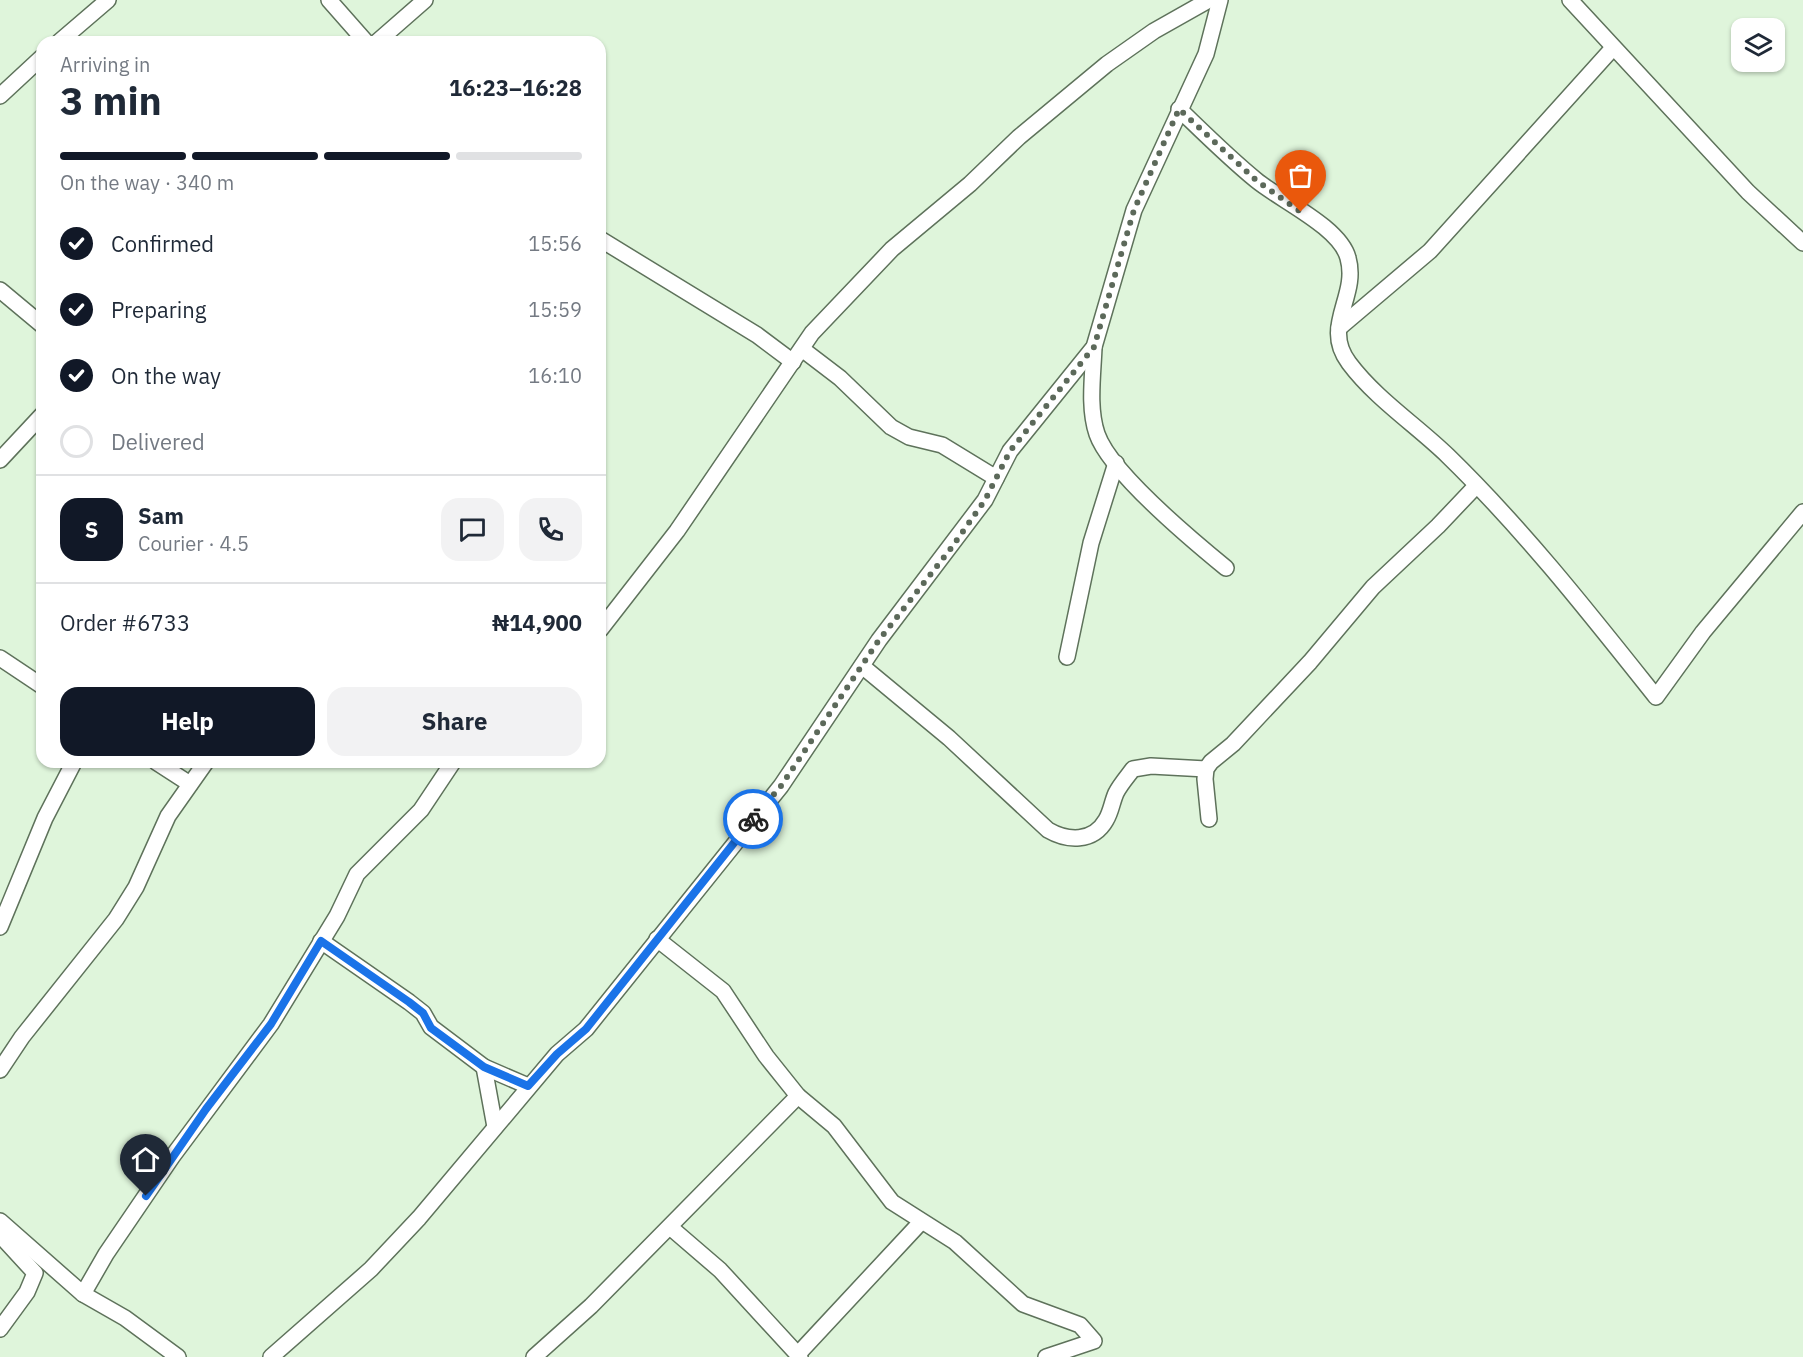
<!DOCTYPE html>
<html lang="en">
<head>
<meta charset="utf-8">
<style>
	:root { --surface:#fff; --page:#f2f2f3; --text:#1f2937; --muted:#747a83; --line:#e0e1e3; --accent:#111827 }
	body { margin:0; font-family:"IBM Plex Sans",sans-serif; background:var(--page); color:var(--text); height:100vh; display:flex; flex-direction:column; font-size:22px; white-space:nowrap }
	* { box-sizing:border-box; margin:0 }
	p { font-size:20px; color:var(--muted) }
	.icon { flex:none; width:33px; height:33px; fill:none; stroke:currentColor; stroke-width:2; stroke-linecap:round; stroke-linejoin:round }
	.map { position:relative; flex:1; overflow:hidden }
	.drawer { position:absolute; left:36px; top:36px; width:570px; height:732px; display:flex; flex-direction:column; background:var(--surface); border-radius:18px; box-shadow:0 2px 4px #0004 }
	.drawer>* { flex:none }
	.controls { position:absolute; left:1731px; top:18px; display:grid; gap:12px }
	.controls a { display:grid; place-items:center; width:54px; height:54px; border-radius:12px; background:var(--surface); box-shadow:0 2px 4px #0004; font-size:30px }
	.pin { position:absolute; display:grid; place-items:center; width:51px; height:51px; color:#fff; margin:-62px -26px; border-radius:50% 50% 50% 0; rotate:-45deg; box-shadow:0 0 6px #0007 }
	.pin .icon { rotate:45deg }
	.courier { position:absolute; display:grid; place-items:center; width:60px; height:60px; margin:-30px; border:4px solid #1a73e8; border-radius:50%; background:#fff; color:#222; box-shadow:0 2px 8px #0007 }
	.overview em { font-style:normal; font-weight:700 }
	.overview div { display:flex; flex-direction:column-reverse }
	.overview { display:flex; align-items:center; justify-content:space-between; height:102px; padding:0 24px }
	h1 { font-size:39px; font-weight:700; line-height:45px }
	.bar { display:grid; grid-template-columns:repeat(4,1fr); gap:9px 6px; align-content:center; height:72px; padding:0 24px }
	.bar i { height:8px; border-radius:4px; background:var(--line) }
	.bar .on { background:var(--accent) }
	.bar p { grid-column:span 4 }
	.line { display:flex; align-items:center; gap:15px; padding:0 24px; border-top:2px solid var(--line) }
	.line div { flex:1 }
	.round { display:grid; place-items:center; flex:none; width:63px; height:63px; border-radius:18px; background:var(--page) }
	ol { padding:0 24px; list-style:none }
	li { display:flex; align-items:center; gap:18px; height:66px }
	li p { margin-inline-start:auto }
	li .icon { padding:6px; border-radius:50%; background:var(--accent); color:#fff; stroke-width:4 }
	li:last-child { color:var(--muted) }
	li i { width:33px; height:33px; border:3px solid var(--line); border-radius:50% }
	.primary-button { display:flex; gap:12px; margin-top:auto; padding:12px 24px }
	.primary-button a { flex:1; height:69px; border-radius:18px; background:var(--accent); color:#fff; font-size:24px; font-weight:700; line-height:69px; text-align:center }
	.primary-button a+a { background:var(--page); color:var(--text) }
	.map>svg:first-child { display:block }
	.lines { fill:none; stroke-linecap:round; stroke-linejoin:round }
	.minor-casing { stroke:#5e725b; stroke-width:18 }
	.minor { stroke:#fff; stroke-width:15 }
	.done { stroke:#5c695a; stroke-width:6; stroke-dasharray:0 10.8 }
	.route { stroke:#1a73e8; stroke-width:8 }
</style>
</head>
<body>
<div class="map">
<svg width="1803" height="1357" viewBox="0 0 1803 1357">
	<rect width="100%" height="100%" fill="#dff5db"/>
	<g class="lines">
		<defs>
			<g id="minor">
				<polyline points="329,0 366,42"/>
				<polyline points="1570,0 1748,192 1803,243"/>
				<polyline points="59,42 108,0"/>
				<polyline points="377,42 425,0"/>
				<polyline points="0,96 42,57"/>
				<path d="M1179,109C1204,133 1229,158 1256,180C1280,200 1340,227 1348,258C1359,297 1321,326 1349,363C1376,399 1416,425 1448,456C1524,530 1590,614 1656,697L1703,632L1803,512"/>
				<polyline points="600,239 757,335 793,362"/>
				<polyline points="0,290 42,325"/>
				<polyline points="1339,328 1430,251 1612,49"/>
				<path d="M1094,347C1093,375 1088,408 1097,434C1110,472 1193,541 1226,568"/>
				<polyline points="802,349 840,378 891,427 909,437 942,445 996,478"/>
				<polyline points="0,460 42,415"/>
				<polyline points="600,630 677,531 812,333 892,249 970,184 1019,137 1107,64 1154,31 1209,0"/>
				<polyline points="1067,657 1091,543 1116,463"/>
				<polyline points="0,658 42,686"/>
				<path d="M862,666L949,738L1048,830C1067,841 1093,843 1106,820C1111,812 1112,802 1116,793C1120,785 1127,777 1133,769L1151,766L1206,769"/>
				<polyline points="156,762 190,784"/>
				<polyline points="1209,819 1205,779 1206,769 1211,762 1233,744 1310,662 1373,587 1438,526 1476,486"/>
				<polyline points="0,927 45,818 74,762"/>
				<polyline points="657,939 723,991 766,1056 798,1096 834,1126 892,1202 955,1242 1023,1304 1080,1325 1094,1341 1046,1357"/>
				<polyline points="321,941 409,1002 423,1013 431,1027 484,1067 528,1086"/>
				<polyline points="484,1067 495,1127"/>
				<polyline points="0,1070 22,1037 116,919 136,887 168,816 206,762"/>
				<polyline points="0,1221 83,1294 125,1318 178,1357"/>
				<polyline points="670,1227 720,1270 800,1357"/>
				<polyline points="0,1235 35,1273 27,1292 0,1329"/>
				<polyline points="83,1294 106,1254 172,1157 271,1024 337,916 357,874 421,810 453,762"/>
				<polyline points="799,1353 921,1222"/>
				<polyline points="271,1357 371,1269 419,1218 557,1054 586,1029 781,786 879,640 985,500 1010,451 1094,347 1134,210 1206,54 1220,0"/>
				<polyline points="534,1357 591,1306 798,1096"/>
			</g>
		</defs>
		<use href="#minor" class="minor-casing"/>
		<use href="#minor" class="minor"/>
	</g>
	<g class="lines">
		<polyline class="done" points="753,819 781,786 879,640 952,547 985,500 1010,451 1094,347 1134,210 1179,109 1257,181 1301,212"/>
		<polyline class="route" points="146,1196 206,1109 271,1024 321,941 409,1002 423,1013 431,1028 484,1067 528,1086 557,1054 586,1029 753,819"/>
	</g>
</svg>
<div class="controls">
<a><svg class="icon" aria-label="layers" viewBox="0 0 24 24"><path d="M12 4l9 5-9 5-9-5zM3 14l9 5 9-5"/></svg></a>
</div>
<div class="pin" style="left:1301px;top:212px;background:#ea580c"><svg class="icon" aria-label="bag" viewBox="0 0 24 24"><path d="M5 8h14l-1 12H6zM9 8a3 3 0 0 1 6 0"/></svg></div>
<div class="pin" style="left:146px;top:1196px;background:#1f2937"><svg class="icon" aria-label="home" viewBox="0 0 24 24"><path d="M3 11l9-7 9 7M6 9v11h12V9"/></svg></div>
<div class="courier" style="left:753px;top:819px"><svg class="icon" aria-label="bike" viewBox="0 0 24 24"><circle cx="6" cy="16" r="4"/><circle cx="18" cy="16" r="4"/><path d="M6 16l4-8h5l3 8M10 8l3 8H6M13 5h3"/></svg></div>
<section class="drawer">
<div class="overview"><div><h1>3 min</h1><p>Arriving in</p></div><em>16:23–16:28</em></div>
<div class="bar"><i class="on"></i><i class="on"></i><i class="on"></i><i></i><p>On the way · 340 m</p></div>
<ol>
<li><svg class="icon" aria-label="check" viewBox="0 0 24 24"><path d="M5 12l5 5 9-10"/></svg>Confirmed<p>15:56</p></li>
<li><svg class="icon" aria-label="check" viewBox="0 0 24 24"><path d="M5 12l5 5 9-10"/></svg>Preparing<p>15:59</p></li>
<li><svg class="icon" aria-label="check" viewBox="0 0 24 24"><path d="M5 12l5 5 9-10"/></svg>On the way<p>16:10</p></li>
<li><i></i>Delivered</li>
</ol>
<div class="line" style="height:108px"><b class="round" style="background:var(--accent);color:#fff">S</b><div><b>Sam</b><p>Courier · 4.5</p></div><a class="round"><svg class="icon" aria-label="chat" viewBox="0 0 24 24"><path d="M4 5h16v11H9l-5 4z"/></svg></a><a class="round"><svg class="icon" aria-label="phone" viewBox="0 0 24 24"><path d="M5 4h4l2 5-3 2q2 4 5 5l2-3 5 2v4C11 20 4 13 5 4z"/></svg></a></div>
<div class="line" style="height:78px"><div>Order #6733</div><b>₦14,900</b></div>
<div class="primary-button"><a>Help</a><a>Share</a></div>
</section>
</div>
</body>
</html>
